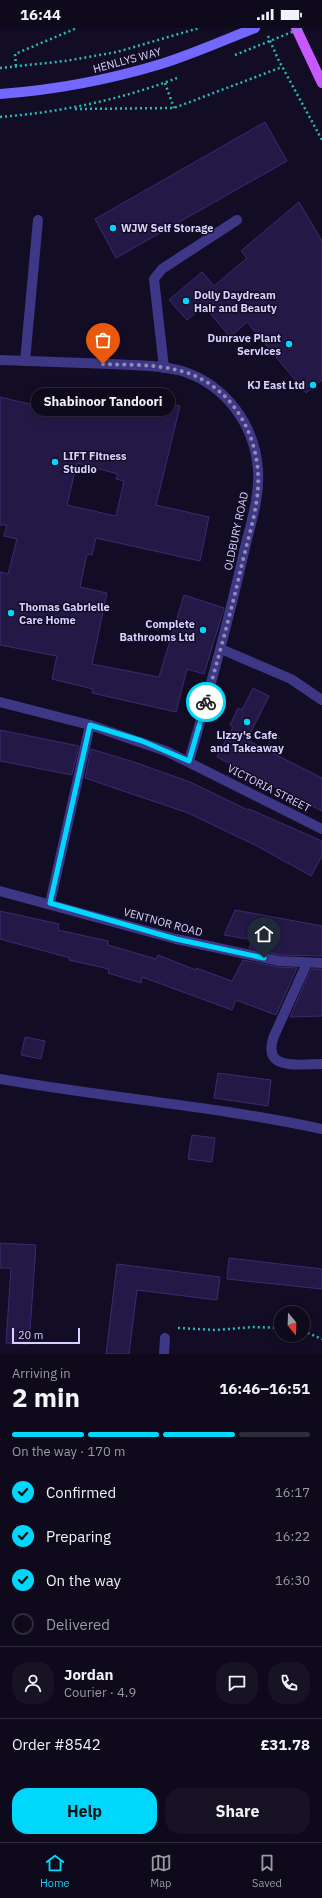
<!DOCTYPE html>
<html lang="en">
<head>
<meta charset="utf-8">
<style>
	:root { --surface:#0e0a1b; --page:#171324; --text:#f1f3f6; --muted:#9b9aa3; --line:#2e2b3a; --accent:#00d7fc }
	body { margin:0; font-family:"IBM Plex Sans",sans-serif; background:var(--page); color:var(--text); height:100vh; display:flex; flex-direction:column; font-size:15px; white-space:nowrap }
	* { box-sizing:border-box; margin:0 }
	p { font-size:13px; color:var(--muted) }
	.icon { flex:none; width:22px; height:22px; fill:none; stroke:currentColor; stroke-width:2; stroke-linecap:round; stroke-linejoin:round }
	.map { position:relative; height:1326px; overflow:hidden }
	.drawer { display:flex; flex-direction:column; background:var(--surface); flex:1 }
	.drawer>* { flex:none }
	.needle { width:26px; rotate:161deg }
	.fabs { position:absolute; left:274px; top:1278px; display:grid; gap:8px }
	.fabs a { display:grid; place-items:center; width:36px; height:36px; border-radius:50%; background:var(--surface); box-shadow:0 2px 10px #0003,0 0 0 1px var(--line); font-size:20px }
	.scale { position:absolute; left:12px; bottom:10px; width:68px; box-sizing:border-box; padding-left:4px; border:2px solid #d8d1ff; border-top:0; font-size:11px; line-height:14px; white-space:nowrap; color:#d8d1ff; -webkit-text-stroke:3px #120d24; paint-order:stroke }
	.pin { position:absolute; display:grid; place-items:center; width:34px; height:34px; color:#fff; margin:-41px -17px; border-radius:50% 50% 50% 0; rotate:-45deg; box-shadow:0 0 4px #0007 }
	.pin .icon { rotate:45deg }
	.courier { position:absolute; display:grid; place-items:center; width:40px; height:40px; margin:-20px; border:3px solid #00d7fc; border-radius:50%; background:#fff; color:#222; box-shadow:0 1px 5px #0007 }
	.bubble { position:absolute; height:28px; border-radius:14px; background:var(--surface); box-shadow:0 2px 10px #0003,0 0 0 1px var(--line); font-size:13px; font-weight:700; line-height:28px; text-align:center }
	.summary em { font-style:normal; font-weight:700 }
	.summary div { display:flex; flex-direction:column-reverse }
	.summary { display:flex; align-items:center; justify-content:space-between; height:68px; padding:0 12px }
	h1 { font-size:26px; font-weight:700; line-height:30px }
	.bar { display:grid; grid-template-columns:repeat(4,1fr); gap:6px 4px; align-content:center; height:48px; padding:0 12px }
	.bar i { height:5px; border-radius:3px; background:var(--line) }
	.bar .current { background:var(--accent) }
	.bar p { grid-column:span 4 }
	.line { display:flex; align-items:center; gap:10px; padding:0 12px; border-top:1px solid var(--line) }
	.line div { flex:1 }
	.round { display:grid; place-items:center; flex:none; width:42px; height:42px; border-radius:16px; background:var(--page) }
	ol { padding:0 12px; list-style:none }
	li { display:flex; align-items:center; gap:12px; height:44px }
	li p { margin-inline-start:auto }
	li .icon { padding:4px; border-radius:50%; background:var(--accent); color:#111; stroke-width:4 }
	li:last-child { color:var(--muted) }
	li i { width:22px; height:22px; border:2px solid var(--line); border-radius:50% }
	.primary-button { display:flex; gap:8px; margin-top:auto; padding:8px 12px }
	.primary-button a { flex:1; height:46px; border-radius:16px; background:var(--accent); color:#111; font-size:16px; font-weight:700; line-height:46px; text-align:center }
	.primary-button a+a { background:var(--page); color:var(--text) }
	.status { display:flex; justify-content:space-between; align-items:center; height:28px; padding:0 20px; background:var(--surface); direction:ltr }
	.status svg { height:11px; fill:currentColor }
	.menu { display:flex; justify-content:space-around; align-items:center; height:56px; border-top:1px solid var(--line); background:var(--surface); font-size:11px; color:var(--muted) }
	.menu a { display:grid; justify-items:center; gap:2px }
	.menu .current { color:var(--accent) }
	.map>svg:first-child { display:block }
	.building { fill:#241946; stroke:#3c2a72; fill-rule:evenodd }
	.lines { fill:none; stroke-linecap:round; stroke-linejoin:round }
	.path { stroke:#2bb9b7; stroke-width:2.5; stroke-dasharray:2 3; stroke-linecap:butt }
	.lane { stroke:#3e3785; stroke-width:10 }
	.street { stroke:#3e3785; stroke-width:10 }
	.secondary { stroke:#7268ff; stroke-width:10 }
	.primary { stroke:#c858ff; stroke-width:10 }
	.path-bridge { stroke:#2bb9b7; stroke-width:2.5; stroke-dasharray:2 3; stroke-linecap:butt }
	.done { stroke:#938cb2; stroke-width:4; stroke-dasharray:0 7.2 }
	.route { stroke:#00d7fc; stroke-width:5 }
	.poi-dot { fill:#00d7fc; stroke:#120d24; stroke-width:1.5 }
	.labels { text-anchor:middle; stroke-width:3; stroke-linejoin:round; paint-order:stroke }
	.street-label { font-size:11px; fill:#d8d1ff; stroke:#120d24 }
	.poi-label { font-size:11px; font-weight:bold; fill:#d8d1ff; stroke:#120d24; text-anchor:start }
</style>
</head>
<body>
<div class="status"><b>16:44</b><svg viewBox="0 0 49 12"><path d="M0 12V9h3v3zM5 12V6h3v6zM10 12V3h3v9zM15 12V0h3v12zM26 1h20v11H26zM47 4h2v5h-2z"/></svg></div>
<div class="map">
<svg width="322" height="1326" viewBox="0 0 322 1326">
	<rect width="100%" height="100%" fill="#120d24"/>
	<g class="building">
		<polygon points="265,94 287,133 116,230 95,191"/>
		<polygon points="299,174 322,213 322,352 306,365 247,294 230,309 204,278 187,292 169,272 202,244 214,258 247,230 241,223"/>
		<path d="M49,367L132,388L137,368L180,378L156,477L209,489L200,533L96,510L92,527L87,526L80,559L107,565L92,636L159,649L184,567L224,580L204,646L187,641L176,684L92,665L93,661L52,651L57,628L0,617V544L8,546L17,511L4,508L7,497H0V369L46,380ZM77,435L118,446L116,451L124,453L116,488L67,477Z"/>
		<polygon points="253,660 269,668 247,712 322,750 322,783 217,729 233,699 230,697 238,680 242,682"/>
		<polygon points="0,702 79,718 72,747 0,733"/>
		<polygon points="91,721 134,734 190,754 248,782 249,781 322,813 322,828 311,848 257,818 188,785 85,750"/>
		<polygon points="235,882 322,898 322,928 280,927 249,920 253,912 224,907"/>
		<polygon points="0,883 59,896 58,902 108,913 108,917 156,931 158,927 196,942 196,940 232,953 243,932 278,939 297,940 276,987 236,972 232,982 142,949 141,955 108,945 109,941 69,932 70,930 0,911"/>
		<polygon points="311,941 322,941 322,988 290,989"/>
		<polygon points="25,1009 45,1013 41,1031 21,1027"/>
		<polygon points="218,1045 271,1052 268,1078 214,1070"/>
		<polygon points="192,1107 215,1110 212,1134 188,1131"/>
		<polygon points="0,1215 36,1217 29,1316 6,1315 11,1240 0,1240"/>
		<polygon points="229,1230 322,1241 322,1261 227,1251"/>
		<polygon points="117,1236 220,1249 217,1272 137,1262 129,1326 106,1326"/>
	</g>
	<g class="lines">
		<g class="path">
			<polyline points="268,8 278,31 322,112"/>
			<polyline points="16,38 15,26 77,0"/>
			<polyline points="0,40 65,33 117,24 199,0"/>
			<polyline points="165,55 174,80"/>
			<polyline points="75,81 174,80 282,39"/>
			<path d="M0,89C61,84 120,72 177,50"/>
			<polyline points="178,1300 216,1302 254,1299 281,1300"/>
			<polyline points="303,1303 322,1311"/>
		</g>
		<g class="lane">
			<polyline points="25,333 38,192"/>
			<polyline points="164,340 154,251 162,241 237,192"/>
			<polyline points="221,621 291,651 322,672"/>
			<polyline points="50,875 90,697"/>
			<path d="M307,935L274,1008C261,1044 301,1036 322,1036"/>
			<path d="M0,1051C107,1070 216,1078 322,1101"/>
		</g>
		<g class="street">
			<path d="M0,332C37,333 74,335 111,336C134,337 160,337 182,343C226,357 255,397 258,442C260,470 250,497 244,524C228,595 209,664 189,733"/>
			<polyline points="0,674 90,697 166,723 322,801"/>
			<polyline points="0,863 176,911 279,933 322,935"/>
			<polyline points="164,1326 165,1310"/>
		</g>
		<path class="secondary" d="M0,66C55,62 108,52 161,36C193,26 224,12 255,0"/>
		<polyline class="primary" points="296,0 322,55"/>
		<polyline class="path-bridge" points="235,27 302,0"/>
	</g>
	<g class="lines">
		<path class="done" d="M103,336C128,337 156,336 181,343C233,357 261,409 258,460C256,487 247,514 241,540C231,585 218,630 206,674"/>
		<polyline class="route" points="206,674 189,733 142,713 90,697 50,875 176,911 264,930"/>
	</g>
	<g class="poi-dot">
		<circle cx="113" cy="200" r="4"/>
		<circle cx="186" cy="273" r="4"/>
		<circle cx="289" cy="316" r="4"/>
		<circle cx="313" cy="357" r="4"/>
		<circle cx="55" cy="434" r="4"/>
		<circle cx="11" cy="585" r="4"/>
		<circle cx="203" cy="602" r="4"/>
		<circle cx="247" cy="694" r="4"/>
	</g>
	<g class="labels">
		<g class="street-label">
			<text transform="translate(127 32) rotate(-15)" y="4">HENLLYS WAY</text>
			<text transform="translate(236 503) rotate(-78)" y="4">OLDBURY ROAD</text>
			<text transform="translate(269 760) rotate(27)" y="4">VICTORIA STREET</text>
			<text transform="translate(163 894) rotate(15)" y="4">VENTNOR ROAD</text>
		</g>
		<g class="poi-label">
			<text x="121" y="204">WJW Self Storage</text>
			<text x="194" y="271">Dolly Daydream<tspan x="194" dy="13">Hair and Beauty</tspan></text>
			<text x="281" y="314" text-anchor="end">Dunrave Plant<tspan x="281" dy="13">Services</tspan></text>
			<text x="305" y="361" text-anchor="end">KJ East Ltd</text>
			<text x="63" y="432">LIFT Fitness<tspan x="63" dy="13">Studio</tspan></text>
			<text x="19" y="583">Thomas Gabrielle<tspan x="19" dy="13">Care Home</tspan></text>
			<text x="195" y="600" text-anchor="end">Complete<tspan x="195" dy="13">Bathrooms Ltd</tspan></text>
			<text x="247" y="711" text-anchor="middle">Lizzy's Cafe<tspan x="247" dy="13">and Takeaway</tspan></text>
		</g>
	</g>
</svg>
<div class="fabs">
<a><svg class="needle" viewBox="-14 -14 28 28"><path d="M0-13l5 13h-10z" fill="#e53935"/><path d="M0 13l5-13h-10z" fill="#9b9aa3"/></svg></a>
</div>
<div class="scale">20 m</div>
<div class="pin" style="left:103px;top:336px;background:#ea580c"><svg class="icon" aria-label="bag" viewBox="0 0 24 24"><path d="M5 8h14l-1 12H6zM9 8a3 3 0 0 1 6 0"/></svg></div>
<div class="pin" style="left:264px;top:930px;background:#1f2937"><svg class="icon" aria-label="home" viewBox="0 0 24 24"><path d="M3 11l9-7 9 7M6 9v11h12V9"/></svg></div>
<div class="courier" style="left:206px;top:674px"><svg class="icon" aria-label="bike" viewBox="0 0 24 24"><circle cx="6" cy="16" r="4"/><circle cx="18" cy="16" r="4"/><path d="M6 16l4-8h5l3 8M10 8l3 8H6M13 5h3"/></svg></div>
<div class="bubble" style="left:31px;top:360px;width:144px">Shabinoor Tandoori</div>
</div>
<section class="drawer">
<div class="summary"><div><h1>2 min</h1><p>Arriving in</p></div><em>16:46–16:51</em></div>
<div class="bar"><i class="current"></i><i class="current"></i><i class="current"></i><i></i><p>On the way · 170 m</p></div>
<ol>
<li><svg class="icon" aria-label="check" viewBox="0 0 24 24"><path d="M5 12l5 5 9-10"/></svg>Confirmed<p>16:17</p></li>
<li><svg class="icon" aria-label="check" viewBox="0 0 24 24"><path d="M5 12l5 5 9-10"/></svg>Preparing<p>16:22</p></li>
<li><svg class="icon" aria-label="check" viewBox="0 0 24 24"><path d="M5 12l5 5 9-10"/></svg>On the way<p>16:30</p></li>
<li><i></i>Delivered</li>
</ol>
<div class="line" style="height:72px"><a class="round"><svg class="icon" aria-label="person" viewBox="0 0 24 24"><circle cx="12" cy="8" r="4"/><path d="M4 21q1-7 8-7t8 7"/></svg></a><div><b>Jordan</b><p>Courier · 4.9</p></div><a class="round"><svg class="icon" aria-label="chat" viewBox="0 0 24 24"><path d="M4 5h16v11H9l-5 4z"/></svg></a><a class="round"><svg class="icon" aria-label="phone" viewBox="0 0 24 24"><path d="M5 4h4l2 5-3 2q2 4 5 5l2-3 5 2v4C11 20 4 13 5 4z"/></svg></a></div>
<div class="line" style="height:52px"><div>Order #8542</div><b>£31.78</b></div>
<div class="primary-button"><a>Help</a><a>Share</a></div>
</section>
<nav class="menu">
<a class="current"><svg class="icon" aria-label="home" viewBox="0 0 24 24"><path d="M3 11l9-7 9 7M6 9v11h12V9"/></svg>Home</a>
<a><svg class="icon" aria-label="map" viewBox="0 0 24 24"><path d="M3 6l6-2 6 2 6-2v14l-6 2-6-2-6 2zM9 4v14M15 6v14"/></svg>Map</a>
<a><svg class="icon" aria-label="saved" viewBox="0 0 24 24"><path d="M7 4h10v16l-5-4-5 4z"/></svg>Saved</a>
</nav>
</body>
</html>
